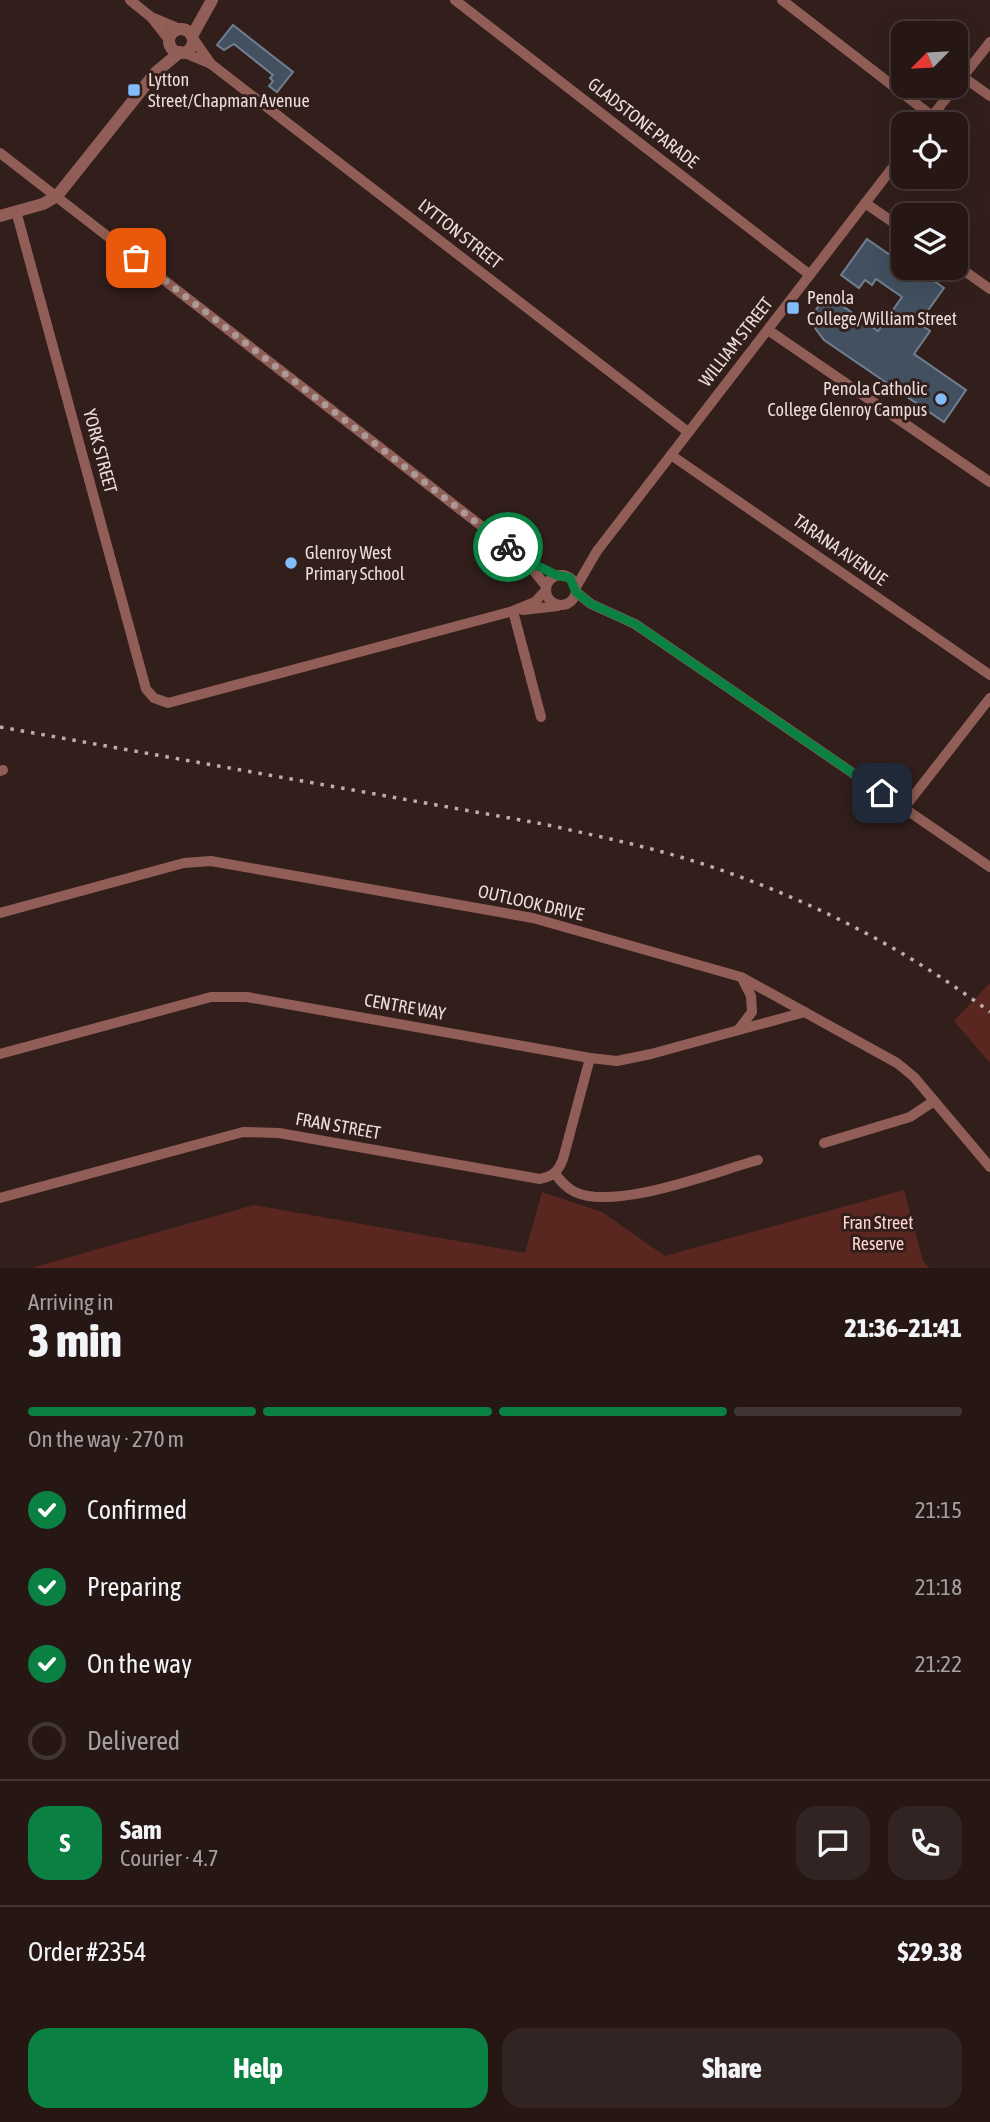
<!DOCTYPE html>
<html lang="en">
<head>
<meta charset="utf-8">
<style>
	:root { --surface:#261715; --page:#322422; --text:#f1f3f6; --muted:#a49fa0; --line:#423634; --accent:#0b8043 }
	body { margin:0; font-family:"Asap Condensed",sans-serif; background:var(--page); color:var(--text); height:100vh; display:flex; flex-direction:column; font-size:26px; white-space:nowrap }
	* { box-sizing:border-box; margin:0 }
	p { font-size:23px; color:var(--muted) }
	.icon { flex:none; width:38px; height:38px; fill:none; stroke:currentColor; stroke-width:2; stroke-linecap:round; stroke-linejoin:round }
	.map { position:relative; height:1268px; overflow:hidden }
	.drawer { display:flex; flex-direction:column; background:var(--surface); flex:1 }
	.drawer>* { flex:none }
	.needle { width:46px; rotate:246deg }
	.controls { position:absolute; left:891px; top:21px; display:grid; gap:14px }
	.controls a { display:grid; place-items:center; width:77px; height:77px; border-radius:14px; background:var(--surface); box-shadow:0 7px 28px #0002,0 0 0 2px var(--line); font-size:35px }
	.pin { position:absolute; display:grid; place-items:center; width:60px; height:60px; color:#fff; margin:-30px; border-radius:14px; box-shadow:0 4px 10px #0006 }
	.courier { position:absolute; display:grid; place-items:center; width:70px; height:70px; margin:-35px; border:5px solid #0b8043; border-radius:50%; background:#fff; color:#222; box-shadow:0 2px 9px #0007 }
	.overview em { font-style:normal; font-weight:800 }
	.overview div { display:flex; flex-direction:column-reverse }
	.overview { display:flex; align-items:center; justify-content:space-between; height:119px; padding:0 28px }
	h1 { font-size:46px; font-weight:800; line-height:52px }
	.bar { display:grid; grid-template-columns:repeat(4,1fr); gap:10px 7px; align-content:center; height:84px; padding:0 28px }
	.bar i { height:9px; border-radius:5px; background:var(--line) }
	.bar .current { background:var(--accent) }
	.bar p { grid-column:span 4 }
	.line { display:flex; align-items:center; gap:18px; padding:0 28px; border-top:2px solid var(--line) }
	.line div { flex:1 }
	.round { display:grid; place-items:center; flex:none; width:74px; height:74px; border-radius:21px; background:var(--page) }
	ol { padding:0 28px; list-style:none }
	li { display:flex; align-items:center; gap:21px; height:77px }
	li p { margin-inline-start:auto }
	li .icon { padding:7px; border-radius:50%; background:var(--accent); color:#fff; stroke-width:4 }
	li:last-child { color:var(--muted) }
	li i { width:38px; height:38px; border:4px solid var(--line); border-radius:50% }
	.button { display:flex; gap:14px; margin-top:auto; padding:14px 28px }
	.button a { flex:1; height:80px; border-radius:21px; background:var(--accent); color:#fff; font-size:28px; font-weight:800; line-height:80px; text-align:center }
	.button a+a { background:var(--page); color:var(--text) }
	.map>svg:first-child { display:block }
	.green { fill:#5a2620 }
	.building { fill:#42505f; stroke:#707f8f; stroke-width:2 }
	.lines { fill:none; stroke-linecap:round; stroke-linejoin:round }
	.minor { stroke:#915e57; stroke-width:10 }
	.tertiary { stroke:#915e57; stroke-width:12 }
	.rail { stroke:#bdadab; stroke-width:3.5; stroke-dasharray:3.5 7; stroke-linecap:butt }
	.done { stroke:#aa9a98; stroke-width:7; stroke-dasharray:0 12.6 }
	.route { stroke:#0b8043; stroke-width:9 }
	.poi-dot { fill:#80bdfa; stroke:#321f1c; stroke-width:2.5 }
	.labels { text-anchor:middle; stroke-width:6; stroke-linejoin:round; paint-order:stroke }
	.poi-label { font-size:18px; fill:#ebdddb; stroke:#321f1c; text-anchor:start }
	.street-label { font-size:18px; fill:#ebdddb; stroke:#321f1c }
	.park-label { font-size:18px; fill:#fed4cd; stroke:#321f1c }
</style>
</head>
<body>
<div class="map">
<svg width="990" height="1268" viewBox="0 0 990 1268">
	<rect width="100%" height="100%" fill="#321f1c"/>
	<g class="green">
		<polygon points="990,983 990,1063 954,1021"/>
		<polygon points="904,1190 923,1261 930,1268 31,1268 254,1205 525,1253 542,1192 602,1212 665,1256"/>
	</g>
	<g class="building">
		<polygon points="233,25 293,72 277,92 269,86 273,81 270,78 273,75 234,44 224,50 217,45"/>
		<polygon points="867,239 903,264 903,268 916,268 944,288 919,323 930,331 914,354 966,390 944,422 824,340 815,328 817,325 809,319 827,295 878,331 902,297 876,279 872,285 865,280 859,288 841,275"/>
	</g>
	<g class="lines">
		<g class="minor">
			<polyline points="130,0 151,17 169,40"/>
			<polyline points="455,0 810,275"/>
			<polyline points="782,0 932,116"/>
			<polyline points="154,18 180,29"/>
			<polyline points="193,38 211,64"/>
			<polyline points="182,52 211,64 688,432"/>
			<polyline points="963,77 990,96"/>
			<polyline points="926,124 990,42"/>
			<polyline points="0,153 524,559 546,586"/>
			<polyline points="865,203 903,229"/>
			<polyline points="16,211 146,689 154,698 168,703 513,611 535,602 545,591"/>
			<polyline points="956,265 990,289"/>
			<polyline points="768,330 990,482"/>
			<polyline points="671,455 990,675"/>
			<circle cx="561" cy="590" r="15"/>
			<polyline points="576,587 597,551 903,154"/>
			<polyline points="576,592 591,604 635,624 990,867"/>
			<polyline points="523,610 558,606"/>
			<polyline points="513,611 541,717"/>
			<polyline points="0,771 3,770"/>
			<polyline points="904,808 990,698"/>
			<polyline points="0,913 184,863 211,861 533,918 741,977 897,1063 914,1077 990,1167"/>
			<polyline points="739,1029 752,1012 751,996 742,978"/>
			<polyline points="0,1054 211,997 247,997 590,1058 617,1061 651,1054 805,1012"/>
			<polyline points="824,1143 910,1117 934,1101"/>
			<path d="M555,1174C561,1181 566,1188 575,1192C616,1211 714,1172 758,1160"/>
			<path d="M0,1198L243,1132L279,1133L540,1179C553,1176 558,1172 563,1159L590,1058"/>
		</g>
		<g class="tertiary">
			<circle cx="181" cy="41" r="12"/>
			<polyline points="192,36 212,0"/>
			<polyline points="0,216 43,204 57,196 156,72 180,52"/>
		</g>
		<path class="rail" d="M0,727L543,824C597,836 651,847 703,864C805,897 905,948 990,1012"/>
	</g>
	<g class="lines">
		<polyline class="done" points="136,258 508,547"/>
		<polyline class="route" points="508,547 524,559 556,575 570,578 576,592 591,604 635,624 882,793"/>
	</g>
	<g class="poi-dot">
		<rect x="127" y="83" width="14" height="14" rx="3.5"/>
		<rect x="786" y="301" width="14" height="14" rx="3.5"/>
		<circle cx="941" cy="399" r="7"/>
		<circle cx="291" cy="563" r="7"/>
	</g>
	<g class="labels">
		<g class="poi-label">
			<text x="148" y="86">Lytton<tspan x="148" dy="21">Street/Chapman Avenue</tspan></text>
			<text x="807" y="304">Penola<tspan x="807" dy="21">College/William Street</tspan></text>
			<text x="927" y="395" text-anchor="end">Penola Catholic<tspan x="927" dy="21">College Glenroy Campus</tspan></text>
			<text x="305" y="559">Glenroy West<tspan x="305" dy="21">Primary School</tspan></text>
		</g>
		<g class="street-label">
			<text transform="translate(643 123) rotate(38)" y="6">GLADSTONE PARADE</text>
			<text transform="translate(460 234) rotate(38)" y="6">LYTTON STREET</text>
			<text transform="translate(736 342) rotate(-52)" y="6">WILLIAM STREET</text>
			<text transform="translate(100 451) rotate(75)" y="6">YORK STREET</text>
			<text transform="translate(840 550) rotate(35)" y="6">TARANA AVENUE</text>
			<text transform="translate(531 903) rotate(13)" y="6">OUTLOOK DRIVE</text>
			<text transform="translate(405 1007) rotate(10)" y="6">CENTRE WAY</text>
			<text transform="translate(338 1126) rotate(10)" y="6">FRAN STREET</text>
		</g>
		<g class="park-label">
			<text x="878" y="1229">Fran Street<tspan x="878" dy="21">Reserve</tspan></text>
		</g>
	</g>
</svg>
<div class="controls">
<a><svg class="needle" viewBox="-14 -14 28 28"><path d="M0-13l5 13h-10z" fill="#e53935"/><path d="M0 13l5-13h-10z" fill="#a49fa0"/></svg></a>
<a><svg class="icon" aria-label="locate" viewBox="0 0 24 24"><circle cx="12" cy="12" r="6"/><path d="M12 2v4M12 18v4M2 12h4M18 12h4"/></svg></a>
<a><svg class="icon" aria-label="layers" viewBox="0 0 24 24"><path d="M12 4l9 5-9 5-9-5zM3 14l9 5 9-5"/></svg></a>
</div>
<div class="pin" style="left:136px;top:258px;background:#ea580c"><svg class="icon" aria-label="bag" viewBox="0 0 24 24"><path d="M5 8h14l-1 12H6zM9 8a3 3 0 0 1 6 0"/></svg></div>
<div class="pin" style="left:882px;top:793px;background:#1f2937"><svg class="icon" aria-label="home" viewBox="0 0 24 24"><path d="M3 11l9-7 9 7M6 9v11h12V9"/></svg></div>
<div class="courier" style="left:508px;top:547px"><svg class="icon" aria-label="bike" viewBox="0 0 24 24"><circle cx="6" cy="16" r="4"/><circle cx="18" cy="16" r="4"/><path d="M6 16l4-8h5l3 8M10 8l3 8H6M13 5h3"/></svg></div>
</div>
<section class="drawer">
<div class="overview"><div><h1>3 min</h1><p>Arriving in</p></div><em>21:36–21:41</em></div>
<div class="bar"><i class="current"></i><i class="current"></i><i class="current"></i><i></i><p>On the way · 270 m</p></div>
<ol>
<li><svg class="icon" aria-label="check" viewBox="0 0 24 24"><path d="M5 12l5 5 9-10"/></svg>Confirmed<p>21:15</p></li>
<li><svg class="icon" aria-label="check" viewBox="0 0 24 24"><path d="M5 12l5 5 9-10"/></svg>Preparing<p>21:18</p></li>
<li><svg class="icon" aria-label="check" viewBox="0 0 24 24"><path d="M5 12l5 5 9-10"/></svg>On the way<p>21:22</p></li>
<li><i></i>Delivered</li>
</ol>
<div class="line" style="height:126px"><b class="round" style="background:var(--accent);color:#fff">S</b><div><b>Sam</b><p>Courier · 4.7</p></div><a class="round"><svg class="icon" aria-label="chat" viewBox="0 0 24 24"><path d="M4 5h16v11H9l-5 4z"/></svg></a><a class="round"><svg class="icon" aria-label="phone" viewBox="0 0 24 24"><path d="M5 4h4l2 5-3 2q2 4 5 5l2-3 5 2v4C11 20 4 13 5 4z"/></svg></a></div>
<div class="line" style="height:91px"><div>Order #2354</div><b>$29.38</b></div>
<div class="button"><a>Help</a><a>Share</a></div>
</section>
</body>
</html>
